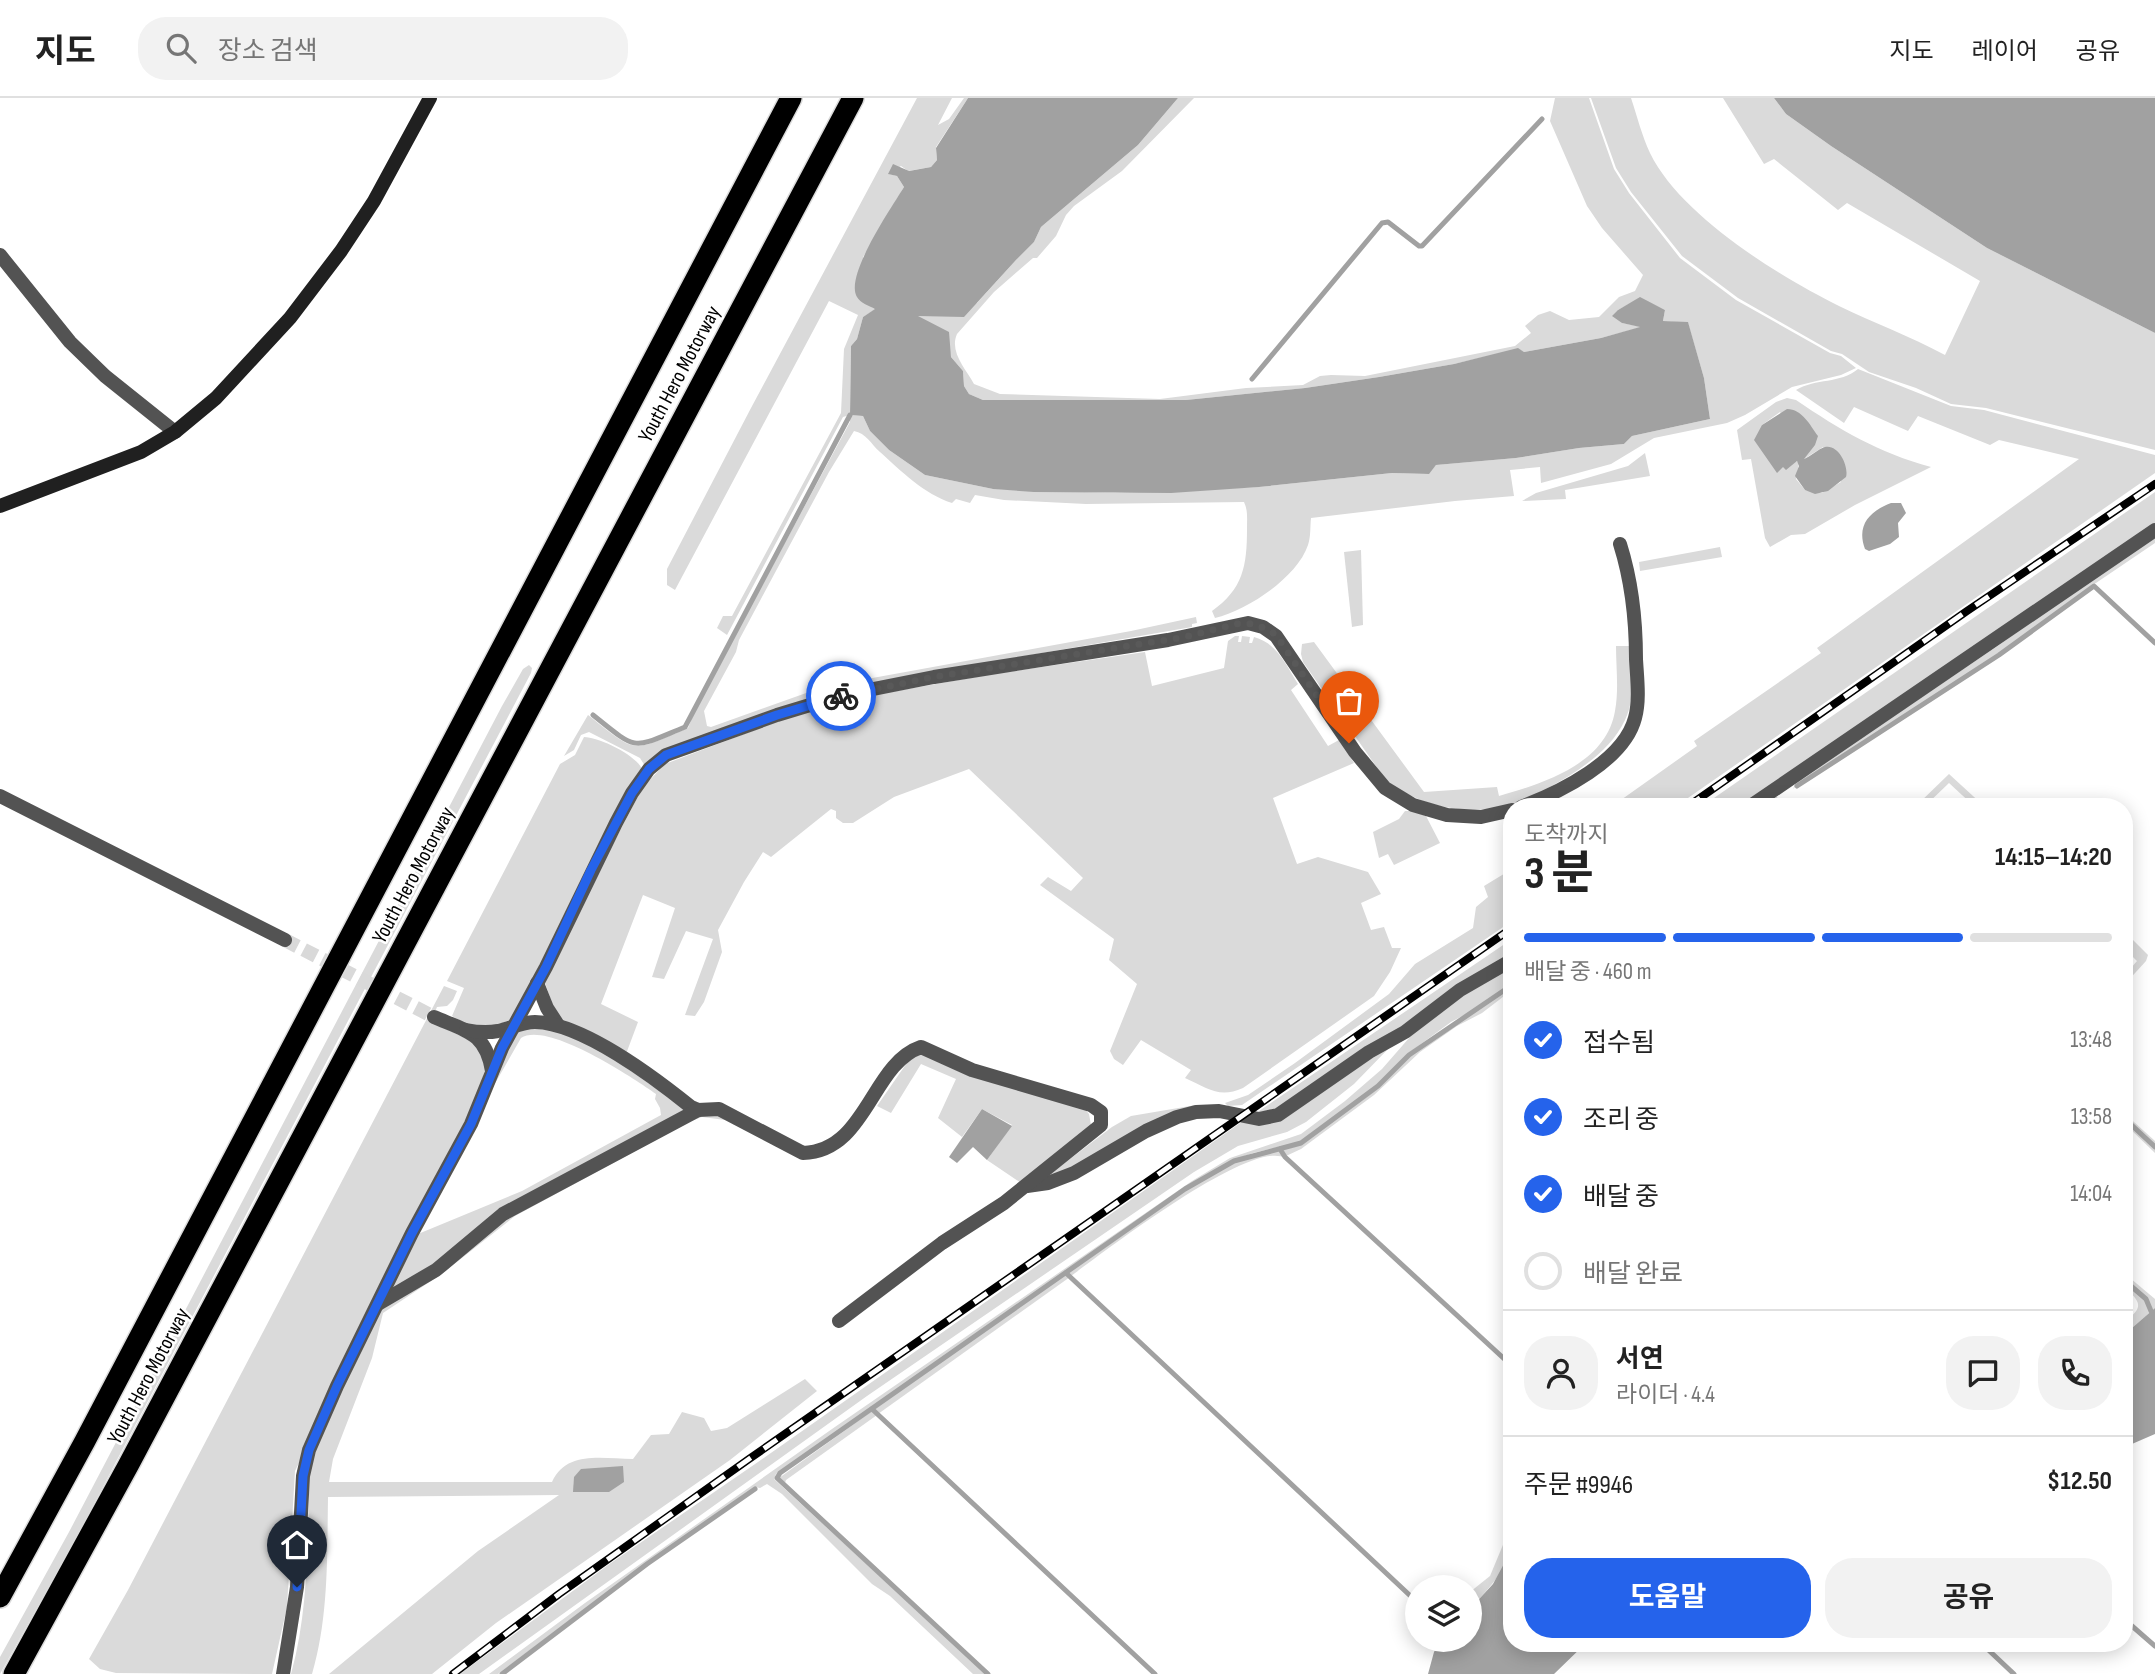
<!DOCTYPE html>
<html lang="ko">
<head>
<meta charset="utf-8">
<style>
	:root { --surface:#fff; --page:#f2f2f2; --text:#222; --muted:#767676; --line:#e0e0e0; --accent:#2563eb }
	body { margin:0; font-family:"Sofia Sans Condensed","Noto Sans KR",sans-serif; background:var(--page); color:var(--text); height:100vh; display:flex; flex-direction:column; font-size:26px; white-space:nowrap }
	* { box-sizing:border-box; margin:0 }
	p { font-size:23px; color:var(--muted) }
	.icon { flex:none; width:38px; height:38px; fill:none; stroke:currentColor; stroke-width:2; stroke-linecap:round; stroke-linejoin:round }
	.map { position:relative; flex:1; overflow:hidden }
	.sheet { position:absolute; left:1503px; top:700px; width:630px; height:854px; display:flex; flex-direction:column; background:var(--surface); border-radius:28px; box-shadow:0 4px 18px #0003 }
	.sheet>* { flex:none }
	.tools { position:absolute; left:1405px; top:1477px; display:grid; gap:14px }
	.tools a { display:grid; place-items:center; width:77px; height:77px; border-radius:50%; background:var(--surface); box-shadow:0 4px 18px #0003; font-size:35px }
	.pin { position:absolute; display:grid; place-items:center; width:60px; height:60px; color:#fff; margin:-72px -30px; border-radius:50% 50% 50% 0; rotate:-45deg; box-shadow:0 0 7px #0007 }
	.pin .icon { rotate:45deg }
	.courier { position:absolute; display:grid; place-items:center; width:70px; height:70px; margin:-35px; border:5px solid #2563eb; border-radius:50%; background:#fff; color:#222; box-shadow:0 2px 9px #0007 }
	.summary em { font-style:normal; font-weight:700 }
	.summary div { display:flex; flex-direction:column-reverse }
	.summary { display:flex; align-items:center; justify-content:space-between; height:119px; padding:0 21px }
	h1 { font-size:46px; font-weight:700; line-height:52px }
	.bar { display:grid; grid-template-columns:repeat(4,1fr); gap:10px 7px; align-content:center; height:84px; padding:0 21px }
	.bar i { height:9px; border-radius:5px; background:var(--line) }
	.bar .on { background:var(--accent) }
	.bar p { grid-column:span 4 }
	.line { display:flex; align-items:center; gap:18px; padding:0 21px; border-top:2px solid var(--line) }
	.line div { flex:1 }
	.round { display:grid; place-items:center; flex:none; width:74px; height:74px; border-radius:28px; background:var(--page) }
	ol { padding:0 21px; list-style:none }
	li { display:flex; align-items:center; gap:21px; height:77px }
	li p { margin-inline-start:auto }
	li .icon { padding:7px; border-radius:50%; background:var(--accent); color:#fff; stroke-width:4 }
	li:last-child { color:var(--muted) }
	li i { width:38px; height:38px; border:4px solid var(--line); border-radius:50% }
	.button { display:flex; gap:14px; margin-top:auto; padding:14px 21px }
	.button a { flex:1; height:80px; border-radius:28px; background:var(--accent); color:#fff; font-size:28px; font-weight:700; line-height:80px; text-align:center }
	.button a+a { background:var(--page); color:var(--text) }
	header { display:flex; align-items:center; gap:42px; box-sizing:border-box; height:98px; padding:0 35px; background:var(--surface); border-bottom:2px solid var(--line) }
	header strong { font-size:33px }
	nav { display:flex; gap:38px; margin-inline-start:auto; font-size:24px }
	.search { width:490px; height:63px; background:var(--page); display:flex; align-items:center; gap:18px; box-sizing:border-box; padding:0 24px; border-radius:28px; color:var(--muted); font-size:26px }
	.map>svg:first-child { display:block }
	.green { fill:#dadada; fill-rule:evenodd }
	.water { fill:#a1a1a1 }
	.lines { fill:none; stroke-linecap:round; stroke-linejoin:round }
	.stream { stroke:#a1a1a1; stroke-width:5 }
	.street-tunnel { stroke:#d9d9d9; stroke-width:14; stroke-dasharray:14 7; stroke-linecap:butt }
	.highway-casing { stroke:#dbdbdb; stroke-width:24 }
	.street { stroke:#535353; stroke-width:14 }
	.secondary { stroke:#202020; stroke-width:14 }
	.highway { stroke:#000; stroke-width:21 }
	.rail-casing { stroke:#000; stroke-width:8 }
	.rail { stroke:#fff; stroke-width:5; stroke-dasharray:16; stroke-linecap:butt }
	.done { stroke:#595959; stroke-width:7; stroke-dasharray:0 12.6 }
	.route { stroke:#2563eb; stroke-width:9 }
	.labels { text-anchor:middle; stroke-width:5; stroke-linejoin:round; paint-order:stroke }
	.street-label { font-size:21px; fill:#000; stroke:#fff }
</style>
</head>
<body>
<header>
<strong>지도</strong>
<div class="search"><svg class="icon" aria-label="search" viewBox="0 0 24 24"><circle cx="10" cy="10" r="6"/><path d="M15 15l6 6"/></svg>장소 검색</div>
<nav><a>지도</a><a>레이어</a><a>공유</a></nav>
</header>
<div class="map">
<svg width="2155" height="1576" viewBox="0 0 2155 1576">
	<rect width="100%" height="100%" fill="#fff"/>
	<g class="green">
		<path d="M917,0H952L938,27L949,21L964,0H968L936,49L937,62L931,69L908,73L901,68L889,76L897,78L904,89L863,159L876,211L863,219L857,241L851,248L850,317L863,318L870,333L889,352L925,377L993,391L1115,395L1259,389L1392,375L1428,376L1436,367L1516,360L1579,350L1624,346L1632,338L1710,321L1704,280L1688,225L1663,223L1665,212L1640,200L1618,212L1622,225L1642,229L1601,240L1524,254L1518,251L1454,266L1379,279L1305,290L1186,302H983L969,296L964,288L963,273L951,259L948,245L916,218L977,205L1016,162L1034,144L1041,129L1138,47L1178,0H1194L1122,73L1074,108L1066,117L1056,138L1037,160H1033L994,194L957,236C949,254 966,271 974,286L1000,296L1160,301L1246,290L1303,287L1320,278L1331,277L1365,278L1515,248L1531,235L1525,228L1538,217L1550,213L1569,222L1599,219L1619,199L1635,193L1643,177L1602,130L1587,108L1550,23L1555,0H1589L1614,71L1629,95L1680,160L1736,202L1830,255L1841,258L1856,270L1841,277L1792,289L1745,317L1727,325L1654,340L1611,366L1541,385L1540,369L1510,372L1514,398L1455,403L1311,420C1310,429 1311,438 1308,447C1297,480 1247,512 1215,520L1212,513C1243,491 1247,468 1247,431C1247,421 1248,412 1244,404L1086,406L1004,402L975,397L970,405L956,401L952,405C924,396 901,373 880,354C871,346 866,335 854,333L829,374L739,542L736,554L704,613L707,628L711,629L823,589L1131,533L1196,519L1197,525L1192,526V529L892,581L645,668L640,660L589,634L581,637L574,652L564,658L588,617C637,656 630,655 688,630L697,608L850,324V317L843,319L727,537L717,530L723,518H732L841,315L844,251L858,217L829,203L675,492L667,487V471L751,310Z"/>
		<path d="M1591,0H1631C1637,18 1642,38 1650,55C1680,117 1778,178 1839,208C1874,225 1910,238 1945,257L1980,183L1847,105L1838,112L1774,61L1764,66L1723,0H1774L1786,16L1831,48L1987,150L2155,235V352L1986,310L1951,306L1916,290L1869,274L1842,256L1831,253L1738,200L1682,158L1631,94L1616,70Z"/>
		<path d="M1858,271L1951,308L1984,312L2155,357V375L1675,709H1611L1697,648L1694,643L1821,555L1817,550L2079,361L1999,342L1990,347L1918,318L1908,333L1854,309L1844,325L1796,292C1816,280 1840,286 1858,271Z"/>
		<path d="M1787,300L1796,302C1840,332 1879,355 1931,369L1855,407L1805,436L1791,437L1770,449L1765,440L1751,361L1742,362L1737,332L1776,304ZM1780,314L1805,358L1804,361L1823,349L1841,384L1822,395L1805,392L1796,381L1799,365L1796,363L1783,369L1762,327Z"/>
		<polygon points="1645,355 1650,378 1565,392 1566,401 1522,403 1536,395 1628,368"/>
		<polygon points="2155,394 2155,429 1741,709 1701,709"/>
		<polygon points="2155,437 2155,445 2093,487 1998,556 1798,686 1793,691 1796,684 1999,547"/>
		<polygon points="1720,449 1722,459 1640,473 1639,464"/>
		<polygon points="1361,452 1363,527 1352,529 1344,454"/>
		<path d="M1235,538H1239L1238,544H1241L1242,538L1250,539L1249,545H1252L1254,539C1277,545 1286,567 1298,586L1291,592L1328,648L1339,642L1354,665L1273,700L1297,766L1318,759L1368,774L1381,796L1361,805L1371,832L1384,829L1392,850H1401L1390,874L1374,898L1243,990C1219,1001 1208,990 1185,980L1191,972L1141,942L1123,967L1114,961L1110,953L1137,886L1109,862L1114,841L1040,787L1048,779L1071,793L1083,780L969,671L894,699L853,725H843L836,720V713L831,711L771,759L763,754L744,784L718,832L722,854L704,904L695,918L685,917L713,841L686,833L664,881L652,879L675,810L643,797L601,906L638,924L626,956L563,924L557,919L545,885L564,839L643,689L665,666L800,615L856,600L993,576L1145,554L1152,588L1224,570L1228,543Z"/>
		<path d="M1314,544L1424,694L1497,689L1499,698C1544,685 1606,666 1615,613C1619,592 1616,569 1616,548H1631C1631,571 1636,600 1625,622C1613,647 1592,663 1569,678C1547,691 1522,706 1496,710C1458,716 1414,706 1385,681L1303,564L1301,556L1302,546Z"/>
		<polygon points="529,567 532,570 531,575 77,1438 0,1576 0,1559 69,1434 502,608 523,571"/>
		<path d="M584,639C599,639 636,657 642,671L514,920L491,930L466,926L452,918L464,890L447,883L560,666L575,657Z"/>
		<polygon points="1949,676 1985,709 1975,709 1949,685 1924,709 1915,709"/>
		<polygon points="1405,713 1414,713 1426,718 1440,745 1394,767 1388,756 1379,760 1373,734 1399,721"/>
		<polygon points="1512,771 1512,823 1242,1007 1228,1008 1225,1005 1248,997 1295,965 1389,896 1415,866 1473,830 1476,809 1488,799 1484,788"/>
		<polygon points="2125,834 2148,857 2146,863 2125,886 2125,877 2137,863 2125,851"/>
		<polygon points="1512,841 1512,857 1284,1009 1256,1015"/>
		<polygon points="1512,866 1512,886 1483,907 1451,924 1410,954 1378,986 1299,1044 1253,1055 1231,1063 1181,1093 776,1376 774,1381 986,1576 973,1576 890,1498 872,1486 782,1396 767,1386 760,1390 755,1389 668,1453 646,1465 498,1576 489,1576 585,1505 832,1331 1192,1083 1230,1060 1301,1036 1345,1003 1382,971 1423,924"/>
		<polygon points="444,888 457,893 453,902 447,908 437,909 431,924 478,946 487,966 470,1020 295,1373 287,1509 272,1576 116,1575 100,1571 89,1561 128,1492"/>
		<polygon points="1512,889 1512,892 1482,915 1457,928 1420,954 1374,997 1301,1051 1286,1058 1283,1052 1302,1046 1379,990 1407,959"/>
		<path d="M523,930L554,931L602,953L687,1012L391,1192L418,1136L522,1093L661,1017L660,1010L655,1001L656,996C632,979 547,923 521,940L489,996L512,939Z"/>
		<polygon points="1390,949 1354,986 1306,1024 1287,1034 1238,1048 1194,1074 867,1298 479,1576 460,1576 608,1467 758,1364 1243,1023 1287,1019 1356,967"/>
		<polygon points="924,956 1085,1011 1089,1016 1091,1027 1021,1085 987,1062 1012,1027 982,1011 962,1039 938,1020 956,981 921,966 891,1015 877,1008 911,959"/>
		<polygon points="1196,1007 1192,1012 1073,1070 1045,1080 1112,1029 1131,1018"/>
		<polygon points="2124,1015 2155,1043 2155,1055 2125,1026"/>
		<path d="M698,1016L718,1017L733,1023L702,1019L691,1023L515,1118L443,1175L383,1215L372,1260L333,1361L329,1384H552C567,1352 602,1361 633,1361L651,1337L669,1336L682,1314L704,1320L711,1333L727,1330L805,1281L817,1293L730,1362L496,1525L432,1576H329L478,1453L559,1397L328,1399C327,1457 329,1519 312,1576H291C310,1508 307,1436 310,1366L316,1346L379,1212L501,1123Z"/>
		<path d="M1280,1052L1285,1060C1251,1040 1103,1155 1071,1178L1068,1175C1088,1161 1110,1147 1130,1132C1176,1099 1222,1059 1280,1052Z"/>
		<path d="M2124,1175L2155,1201V1210L2125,1236V1223C2145,1209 2140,1204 2125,1189Z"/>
		<polygon points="1066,1176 1070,1179 878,1316 873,1311"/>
		<polygon points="872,1313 877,1317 786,1382 785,1385 779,1380"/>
		<path d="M1512,1437C1512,1468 1490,1489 1470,1511V1494L1490,1478L1505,1442Z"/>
	</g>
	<g class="water">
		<path d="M968,0H1178L1138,47L1041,129L1034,144L1016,162L964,219L918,218L949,234L951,259L963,273L964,288L969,296L983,302H1186L1305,290L1379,279L1454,266L1518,250L1524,254L1601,240L1640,229L1622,225L1612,218L1618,212L1640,199L1665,212L1663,223L1688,224L1704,280L1710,321L1632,338L1624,346L1579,350L1516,360L1436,367L1429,376L1392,375L1259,389L1171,395L1034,394L993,391L925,377L889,352L870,333L863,318L850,317L851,248L857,241L863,219L875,211C870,208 860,205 857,199C844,178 892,109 904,89L897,78L888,76L893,66L909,73L931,69L937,62L936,50Z"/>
		<polygon points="1774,0 2155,0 2155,235 1987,150 1831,48 1786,16"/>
		<path d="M1787,311C1802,311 1810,327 1818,338L1815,347L1804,361C1811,358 1818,351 1825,349C1839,346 1849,369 1846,379L1828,393L1815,396L1805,392L1795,378L1799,368L1797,363L1786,372L1783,369L1777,375L1754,342L1762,327Z"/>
		<path d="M1891,405H1901L1906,415L1898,425L1899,439L1890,446L1869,453L1865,451C1856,427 1870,413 1891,405Z"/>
		<polygon points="982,1011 1012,1028 987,1062 973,1049 957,1065 949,1059"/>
		<polygon points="2155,1210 2155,1336 2125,1349 2125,1236"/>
		<polygon points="623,1368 624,1384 609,1394 573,1394 574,1379 581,1371"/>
		<polygon points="1512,1451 1512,1545 1586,1545 1554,1576 1428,1576 1434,1554 1441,1542 1470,1542 1470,1511 1493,1486"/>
	</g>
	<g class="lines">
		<g class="stream">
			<polyline points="1252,281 1382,125 1388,124 1419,148 1422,148 1542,21"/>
			<path d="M593,617C639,654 631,651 685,629L850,317"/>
			<polyline points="1797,688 1999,557 2094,488 2155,545"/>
			<polyline points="1764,709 1776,702"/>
			<polyline points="2124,1020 2155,1049"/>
			<polyline points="1280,1051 1285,1059 1512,1268"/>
			<polyline points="1066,1175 1418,1505"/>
			<polyline points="2124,1182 2146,1201 2151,1213"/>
			<polyline points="872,1311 1155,1576"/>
			<polyline points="2124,1521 2155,1548"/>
			<polyline points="1981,1545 2014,1576"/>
			<polyline points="502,1576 647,1466 755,1391"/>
			<polyline points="988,1576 777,1380 780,1375 1185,1091 1234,1063 1301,1045 1378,988 1409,957 1512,887"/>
		</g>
		<polyline class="street-tunnel" points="285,842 434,919"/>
		<defs>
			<g id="highway">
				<polyline points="0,1499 85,1343 791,0"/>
				<polyline points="14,1576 129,1366 853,0"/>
			</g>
		</defs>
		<use href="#highway" class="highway-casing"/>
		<g class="street">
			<polyline points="0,157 70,244 105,278 175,334"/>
			<polyline points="0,698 285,842"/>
			<path d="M1521,709C1560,694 1624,663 1635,620C1640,602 1637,580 1636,561C1636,521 1632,484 1620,446"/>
			<polyline points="1749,709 2155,432"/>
			<polyline points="537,885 547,910 558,927"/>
			<path d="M434,919C467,933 486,935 492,973"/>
			<path d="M466,932C476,934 487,935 498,933C511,930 522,924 535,924C582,925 655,980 691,1009L698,1012"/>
			<polyline points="1027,1088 1048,1085 1074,1075 1146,1033 1177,1019 1196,1014 1219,1013 1259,1021 1278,1017 1369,954 1405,934 1460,892 1512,862"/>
			<path d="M378,1206L436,1172L503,1116L698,1012L719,1011L803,1055C867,1053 871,966 921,949L972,972L1091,1007L1101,1014V1027L1004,1105L942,1145L839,1223"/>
			<polyline points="283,1576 297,1489 303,1378 309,1352 337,1288 412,1135 471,1026 502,950 546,869 616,725 632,695 649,671 666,657 777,617 843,597 934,579 1168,542 1248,525 1263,529 1276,538 1355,654 1385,690 1413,707 1447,717 1481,719 1512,712"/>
		</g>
		<polyline class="secondary" points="0,408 141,354 175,334 216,300 290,220 341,153 374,103 430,0"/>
		<use href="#highway" class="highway"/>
		<defs>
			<g id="rail">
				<polyline points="1687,709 1967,513 2155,386"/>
				<polyline points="453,1576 559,1496 749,1361 1512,830"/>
			</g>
		</defs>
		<use href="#rail" class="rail-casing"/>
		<use href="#rail" class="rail"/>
	</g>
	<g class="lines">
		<path class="done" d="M841,598L934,579L1185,539L1240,525C1254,525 1264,529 1276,537L1349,645"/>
		<polyline class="route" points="297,1489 303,1378 309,1352 337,1288 412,1135 471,1026 502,950 546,869 591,772 632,695 649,671 666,657 777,617 841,598"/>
	</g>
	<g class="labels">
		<g class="street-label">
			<text transform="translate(679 276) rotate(-62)" y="7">Youth Hero Motorway</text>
			<text transform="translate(413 777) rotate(-62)" y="7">Youth Hero Motorway</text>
			<text transform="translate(148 1278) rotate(-62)" y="7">Youth Hero Motorway</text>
		</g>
	</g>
</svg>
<div class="tools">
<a><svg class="icon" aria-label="layers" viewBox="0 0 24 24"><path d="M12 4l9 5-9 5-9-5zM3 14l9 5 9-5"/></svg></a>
</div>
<div class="pin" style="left:1349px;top:645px;background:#ea580c"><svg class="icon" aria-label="bag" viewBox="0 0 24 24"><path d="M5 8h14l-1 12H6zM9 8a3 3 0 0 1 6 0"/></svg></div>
<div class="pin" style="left:297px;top:1489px;background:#1f2937"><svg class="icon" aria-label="home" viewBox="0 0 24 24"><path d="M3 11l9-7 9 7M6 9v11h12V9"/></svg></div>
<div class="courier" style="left:841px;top:598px"><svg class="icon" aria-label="bike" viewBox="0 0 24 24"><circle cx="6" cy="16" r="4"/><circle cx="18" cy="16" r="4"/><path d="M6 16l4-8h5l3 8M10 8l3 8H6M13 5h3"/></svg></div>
<section class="sheet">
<div class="summary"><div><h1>3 분</h1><p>도착까지</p></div><em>14:15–14:20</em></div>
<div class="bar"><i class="on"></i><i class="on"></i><i class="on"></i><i></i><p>배달 중 · 460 m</p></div>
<ol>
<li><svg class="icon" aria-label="check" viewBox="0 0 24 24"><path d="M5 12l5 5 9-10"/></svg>접수됨<p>13:48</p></li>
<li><svg class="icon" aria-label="check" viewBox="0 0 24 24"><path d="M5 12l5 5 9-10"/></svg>조리 중<p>13:58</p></li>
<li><svg class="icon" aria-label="check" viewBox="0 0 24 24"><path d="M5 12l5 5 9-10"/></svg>배달 중<p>14:04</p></li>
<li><i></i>배달 완료</li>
</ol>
<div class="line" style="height:126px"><a class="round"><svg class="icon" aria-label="person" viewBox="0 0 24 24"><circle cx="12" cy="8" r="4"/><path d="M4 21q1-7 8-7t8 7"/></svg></a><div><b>서연</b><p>라이더 · 4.4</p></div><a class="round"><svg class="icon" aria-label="chat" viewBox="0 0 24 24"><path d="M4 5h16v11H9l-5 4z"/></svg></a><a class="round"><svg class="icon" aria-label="phone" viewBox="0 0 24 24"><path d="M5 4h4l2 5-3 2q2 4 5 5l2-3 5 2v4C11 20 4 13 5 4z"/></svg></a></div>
<div class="line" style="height:91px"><div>주문 #9946</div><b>$12.50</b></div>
<div class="button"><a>도움말</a><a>공유</a></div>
</section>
</div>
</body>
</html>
